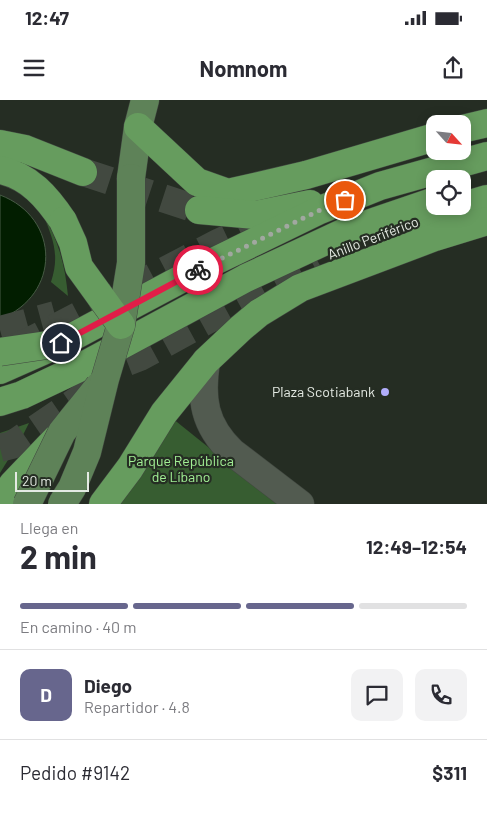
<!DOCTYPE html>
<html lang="es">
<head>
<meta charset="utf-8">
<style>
	:root { --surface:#fff; --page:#f2f2f3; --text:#2b2b33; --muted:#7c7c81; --line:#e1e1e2; --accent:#67668d }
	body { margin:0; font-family:Barlow,sans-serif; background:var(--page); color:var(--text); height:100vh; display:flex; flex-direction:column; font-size:19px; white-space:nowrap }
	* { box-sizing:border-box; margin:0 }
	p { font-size:16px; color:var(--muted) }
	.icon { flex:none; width:28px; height:28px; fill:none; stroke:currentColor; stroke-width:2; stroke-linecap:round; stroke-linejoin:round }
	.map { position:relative; height:404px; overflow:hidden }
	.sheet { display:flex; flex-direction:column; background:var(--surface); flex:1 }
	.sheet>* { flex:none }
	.needle { width:32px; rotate:117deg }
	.fabs { position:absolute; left:426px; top:15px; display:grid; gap:10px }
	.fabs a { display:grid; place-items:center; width:45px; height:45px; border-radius:10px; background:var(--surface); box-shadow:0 2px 12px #0003; font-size:25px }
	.scale { position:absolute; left:15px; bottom:12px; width:74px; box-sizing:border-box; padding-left:5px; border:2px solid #e4eae3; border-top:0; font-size:14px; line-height:18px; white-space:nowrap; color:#e4eae3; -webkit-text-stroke:4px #252d23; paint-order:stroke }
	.pin { position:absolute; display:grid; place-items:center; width:42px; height:42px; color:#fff; margin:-21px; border:2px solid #fff; border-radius:50%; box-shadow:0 1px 5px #0007 }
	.courier { position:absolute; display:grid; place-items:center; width:50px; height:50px; margin:-25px; border:4px solid #e11d48; border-radius:50%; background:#fff; color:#222; box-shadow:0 1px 6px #0007 }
	.overview em { font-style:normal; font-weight:700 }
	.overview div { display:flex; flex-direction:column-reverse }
	.overview { display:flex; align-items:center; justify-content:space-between; height:85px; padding:0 20px }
	h1 { font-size:32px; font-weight:700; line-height:38px }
	.bar { display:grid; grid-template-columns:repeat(4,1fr); gap:8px 5px; align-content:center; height:60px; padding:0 20px }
	.bar i { height:6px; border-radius:4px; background:var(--line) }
	.bar .on { background:var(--accent) }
	.bar p { grid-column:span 4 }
	.line { display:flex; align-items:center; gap:12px; padding:0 20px; border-top:1px solid var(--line) }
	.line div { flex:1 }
	.round { display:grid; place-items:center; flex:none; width:52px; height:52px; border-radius:10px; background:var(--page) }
	.status { display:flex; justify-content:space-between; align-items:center; height:35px; padding:0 25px; background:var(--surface); direction:ltr }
	.status svg { height:14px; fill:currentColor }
	header { display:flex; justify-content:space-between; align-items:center; height:65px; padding:0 20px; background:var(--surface); font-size:22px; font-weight:700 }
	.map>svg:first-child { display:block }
	.green { fill:#375d31 }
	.water { fill:#021e00; stroke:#465b44 }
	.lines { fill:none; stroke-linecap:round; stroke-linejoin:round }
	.highway-tunnel { stroke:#424940; stroke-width:28; stroke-dasharray:28 14; stroke-linecap:butt }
	.minor-casing { stroke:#414840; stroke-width:29 }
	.major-casing { stroke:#414840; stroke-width:29 }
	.highway-casing { stroke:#414840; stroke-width:29 }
	.minor { stroke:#525b50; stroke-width:28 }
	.major { stroke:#5e8258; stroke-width:28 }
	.highway { stroke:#669c5e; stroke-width:28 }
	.major-bridge-casing { stroke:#414840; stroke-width:29; stroke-linecap:butt }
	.highway-bridge-casing { stroke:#414840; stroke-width:29; stroke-linecap:butt }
	.major-bridge { stroke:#5e8258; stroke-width:28 }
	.highway-bridge { stroke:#669c5e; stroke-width:28 }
	.done { stroke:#a1a8a0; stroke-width:5; stroke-dasharray:0 9 }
	.route { stroke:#e11d48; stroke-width:6 }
	.poi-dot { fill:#b1adfa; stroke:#252d23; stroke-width:2 }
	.labels { text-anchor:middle; stroke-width:4.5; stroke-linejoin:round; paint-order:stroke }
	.street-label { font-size:14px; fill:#e4eae3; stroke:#252d23 }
	.poi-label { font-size:14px; fill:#e4eae3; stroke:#252d23; text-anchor:end }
	.park-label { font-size:14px; fill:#a2f095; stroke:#252d23 }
</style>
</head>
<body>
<div class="status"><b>12:47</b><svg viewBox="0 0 49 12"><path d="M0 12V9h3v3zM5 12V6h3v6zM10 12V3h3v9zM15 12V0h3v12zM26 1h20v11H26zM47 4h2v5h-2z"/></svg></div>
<header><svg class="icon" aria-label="menu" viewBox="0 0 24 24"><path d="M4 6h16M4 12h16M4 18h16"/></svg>Nomnom<svg class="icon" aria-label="share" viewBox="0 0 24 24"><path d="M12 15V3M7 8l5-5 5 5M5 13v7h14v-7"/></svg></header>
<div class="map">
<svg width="487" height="404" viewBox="0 0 487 404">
	<rect width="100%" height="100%" fill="#252d23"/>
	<g class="green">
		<path d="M43,114C59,142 65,165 68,196L51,182C60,155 53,139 43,114Z"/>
		<polygon points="172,318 279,404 117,404"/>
		<polygon points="29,323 22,337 0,373 0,333"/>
	</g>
	<path class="water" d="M0,95C61,118 61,195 0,219Z"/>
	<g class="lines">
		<g class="highway-tunnel">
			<polyline points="83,72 199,110"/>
			<polyline points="0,230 55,215"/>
			<polyline points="16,247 32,240 218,143 284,112"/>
			<polyline points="88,277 140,257 317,160"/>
			<polyline points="0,348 12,345 91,291"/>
		</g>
		<defs>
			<path id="minor" d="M206,261C200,299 204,325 232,352L300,404"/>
			<polyline id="major" points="131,78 138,27 145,0"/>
			<g id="highway">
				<polyline points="138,27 197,82 228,93 306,75 435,37"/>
				<polyline points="462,29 487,23"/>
				<polyline points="0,44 25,49 83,72"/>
				<path d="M0,70C29,76 47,97 63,121"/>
				<polyline points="199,110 255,115 310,104"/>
				<polyline points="416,120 487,99"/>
				<polyline points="0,270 61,243 215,161 320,110 380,86 487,56"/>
				<polyline points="0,302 22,295 81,267 246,178 347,131 435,101"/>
				<polyline points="0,402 13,384 57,338"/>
				<polyline points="103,404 130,368 164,313 206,261 241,228 259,213 300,188 435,137 487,121"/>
			</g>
		</defs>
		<use href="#minor" class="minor-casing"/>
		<use href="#major" class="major-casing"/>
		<use href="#highway" class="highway-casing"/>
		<use href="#minor" class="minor"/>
		<use href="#major" class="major"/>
		<use href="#highway" class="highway"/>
		<defs>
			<g id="major-bridge">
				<polyline points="27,404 62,332 99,286"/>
				<polyline points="62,404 72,388 87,352 105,279 121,225 131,163 131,78"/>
			</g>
			<g id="highway-bridge">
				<polyline points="63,121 73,143 79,167 121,225"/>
				<polyline points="0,252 61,243"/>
			</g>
		</defs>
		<use href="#major-bridge" class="major-bridge-casing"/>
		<use href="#highway-bridge" class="highway-bridge-casing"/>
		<use href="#major-bridge" class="major-bridge"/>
		<use href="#highway-bridge" class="highway-bridge"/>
	</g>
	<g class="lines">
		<polyline class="done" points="198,170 320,110 345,100"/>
		<polyline class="route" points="61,243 198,170"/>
	</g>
	<circle class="poi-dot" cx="385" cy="292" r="5"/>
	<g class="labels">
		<g class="street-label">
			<text transform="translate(373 138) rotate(-21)" y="5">Anillo Periférico</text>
		</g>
		<g class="poi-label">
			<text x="375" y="297">Plaza Scotiabank</text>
		</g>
		<g class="park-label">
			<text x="181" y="366">Parque República<tspan x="181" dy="16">de Líbano</tspan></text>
		</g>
	</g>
</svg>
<div class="fabs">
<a><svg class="needle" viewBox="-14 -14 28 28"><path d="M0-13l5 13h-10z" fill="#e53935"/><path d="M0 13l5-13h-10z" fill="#7c7c81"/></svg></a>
<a><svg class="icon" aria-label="locate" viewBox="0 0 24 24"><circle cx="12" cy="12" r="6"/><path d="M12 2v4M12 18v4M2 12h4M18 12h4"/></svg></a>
</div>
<div class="scale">20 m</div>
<div class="pin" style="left:345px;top:100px;background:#ea580c"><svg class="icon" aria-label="bag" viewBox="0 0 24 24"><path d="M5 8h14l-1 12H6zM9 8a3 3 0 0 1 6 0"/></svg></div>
<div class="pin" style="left:61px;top:243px;background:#1f2937"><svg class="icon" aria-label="home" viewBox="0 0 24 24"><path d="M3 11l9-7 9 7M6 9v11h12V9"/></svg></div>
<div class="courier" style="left:198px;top:170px"><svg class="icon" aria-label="bike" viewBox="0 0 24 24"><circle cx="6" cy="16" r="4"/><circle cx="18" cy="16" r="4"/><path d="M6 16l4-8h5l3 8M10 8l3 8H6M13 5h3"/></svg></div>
</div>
<section class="sheet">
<div class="overview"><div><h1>2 min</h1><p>Llega en</p></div><em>12:49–12:54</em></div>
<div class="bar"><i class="on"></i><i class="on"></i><i class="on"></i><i></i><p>En camino · 40 m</p></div>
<div class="line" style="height:90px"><b class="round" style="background:var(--accent);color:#fff">D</b><div><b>Diego</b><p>Repartidor · 4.8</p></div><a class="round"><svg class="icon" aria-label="chat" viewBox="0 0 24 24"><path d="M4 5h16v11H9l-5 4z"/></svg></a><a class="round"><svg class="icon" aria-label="phone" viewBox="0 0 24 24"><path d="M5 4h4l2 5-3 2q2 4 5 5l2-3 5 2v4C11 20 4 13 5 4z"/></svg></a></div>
<div class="line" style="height:65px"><div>Pedido #9142</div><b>$311</b></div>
</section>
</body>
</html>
